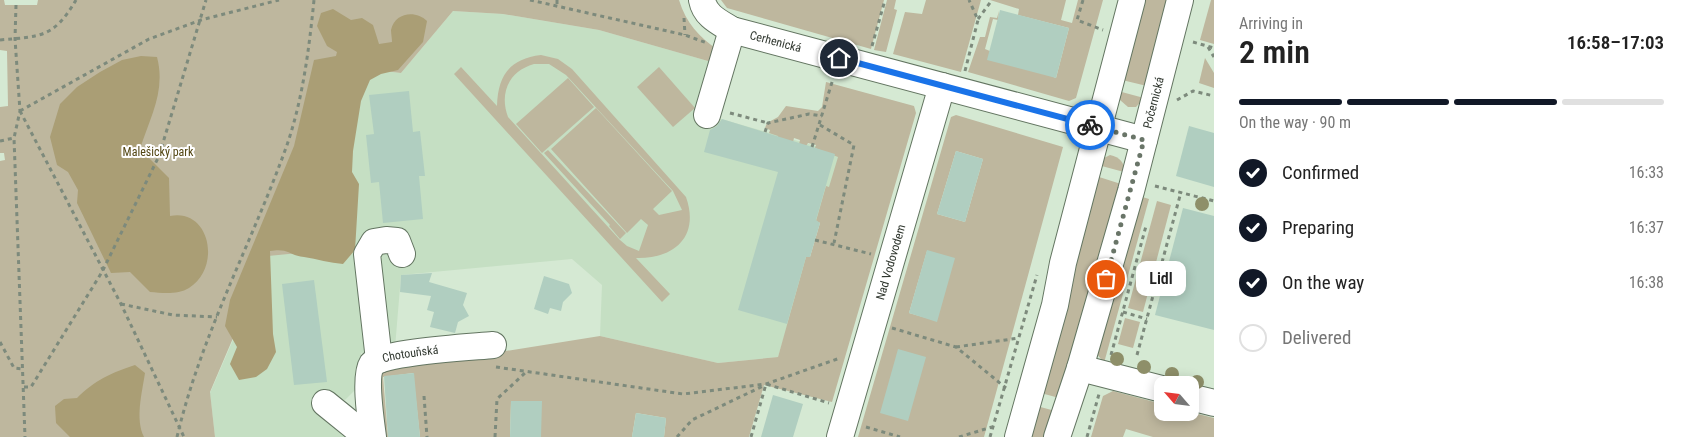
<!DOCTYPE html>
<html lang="en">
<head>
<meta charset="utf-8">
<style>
	:root { --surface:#fff; --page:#f2f2f2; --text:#222; --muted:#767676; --line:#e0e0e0; --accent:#111827 }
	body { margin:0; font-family:"Roboto Condensed",sans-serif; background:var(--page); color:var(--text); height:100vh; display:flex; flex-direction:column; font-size:19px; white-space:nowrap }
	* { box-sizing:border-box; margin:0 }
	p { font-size:16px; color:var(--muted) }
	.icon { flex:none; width:28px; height:28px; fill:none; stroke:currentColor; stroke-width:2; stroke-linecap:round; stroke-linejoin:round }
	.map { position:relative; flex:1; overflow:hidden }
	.details { display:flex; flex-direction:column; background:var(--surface); width:475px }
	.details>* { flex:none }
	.needle { width:32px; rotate:298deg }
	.buttons { position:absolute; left:1154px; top:376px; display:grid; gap:10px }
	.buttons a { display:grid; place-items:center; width:45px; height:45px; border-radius:10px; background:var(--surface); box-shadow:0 2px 12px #0003; font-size:25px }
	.pin { position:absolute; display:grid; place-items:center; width:42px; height:42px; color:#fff; margin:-21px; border:2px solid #fff; border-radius:50%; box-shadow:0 1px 5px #0007 }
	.courier { position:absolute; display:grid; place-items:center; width:50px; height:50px; margin:-25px; border:4px solid #1a73e8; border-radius:50%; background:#fff; color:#222; box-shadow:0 1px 6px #0007 }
	.bubble { position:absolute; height:35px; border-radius:10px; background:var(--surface); box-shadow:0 2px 12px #0003; font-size:16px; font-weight:600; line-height:35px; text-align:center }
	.head em { font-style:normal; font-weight:600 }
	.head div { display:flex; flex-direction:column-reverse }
	.head { display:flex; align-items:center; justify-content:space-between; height:85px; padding:0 25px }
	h1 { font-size:32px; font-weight:600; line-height:38px }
	.bar { display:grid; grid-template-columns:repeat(4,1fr); gap:8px 5px; align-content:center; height:60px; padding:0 25px }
	.bar i { height:6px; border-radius:4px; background:var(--line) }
	.bar .current { background:var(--accent) }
	.bar p { grid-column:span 4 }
	ol { padding:0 25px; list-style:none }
	li { display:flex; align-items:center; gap:15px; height:55px }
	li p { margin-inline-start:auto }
	li .icon { padding:5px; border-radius:50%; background:var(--accent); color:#fff; stroke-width:4 }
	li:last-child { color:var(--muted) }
	li i { width:28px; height:28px; border:2px solid var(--line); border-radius:50% }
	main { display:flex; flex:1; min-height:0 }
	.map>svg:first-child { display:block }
	.built { fill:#c5dfc3 }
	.green { fill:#beb79e; fill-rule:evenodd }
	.forest { fill:#aa9e75 }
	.building { fill:#b0cec0 }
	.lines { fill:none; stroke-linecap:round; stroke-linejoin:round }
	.minor-casing { stroke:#637561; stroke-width:28 }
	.path { stroke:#7d8a7c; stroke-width:3; stroke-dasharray:4 4; stroke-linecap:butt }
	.minor { stroke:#fff; stroke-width:26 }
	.tree { fill:#8e8f69 }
	.done { stroke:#697568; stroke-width:5; stroke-dasharray:0 9 }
	.route { stroke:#1a73e8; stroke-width:6 }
	.labels { text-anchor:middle; stroke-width:4; stroke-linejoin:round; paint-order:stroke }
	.street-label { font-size:12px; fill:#2f362e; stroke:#fff }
	.park-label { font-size:12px; fill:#534612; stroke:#fff }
</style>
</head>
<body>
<main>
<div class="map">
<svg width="1214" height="437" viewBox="0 0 1214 437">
	<rect width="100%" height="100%" fill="#d5e9d3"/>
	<polygon class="built" points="453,11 503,14 599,30 715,63 714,117 840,153 778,357 718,363 600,336 602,285 572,259 401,275 395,348 361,353 362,383 345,400 330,396 353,437 215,437 210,393 351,67 401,73"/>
	<g class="green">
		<path d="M0,0H4L5,5H37L38,0H679C686,23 699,37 718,50L715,63L599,30L503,14L453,11L401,73L351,67L350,248L268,256L210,392L215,437H0V161L5,160L4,153H0V107L8,106L7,51L0,50Z"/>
		<polygon points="721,0 884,0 871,49 727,8"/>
		<polygon points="887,0 896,0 894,9 897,10 886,52 874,50"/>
		<polygon points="926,0 981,0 961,72 893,54 905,12 922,14"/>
		<polygon points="990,0 1066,0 1061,20 1072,23 1078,0 1103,0 1076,98 1069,101 968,72 980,37 985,37 990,17 997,18 999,11 998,20 993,19 985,49 1056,78 1069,28 1018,15 1019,9"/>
		<polygon points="1143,0 1169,0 1147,86 1122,80"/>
		<polygon points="1211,0 1214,0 1214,44 1200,40"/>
		<path d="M541,55L558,59L572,69L686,197C700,237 674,259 636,258L670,294L662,302L454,74L461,67L497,106C498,76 509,59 541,55ZM534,64H549L566,75L673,191L682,210L659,215L653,209L672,191L596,108L551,149L627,233L641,219L648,225L639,251L627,246L620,240L508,117C499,93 509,71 534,64Z"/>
		<polygon points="1205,58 1214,73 1214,88 1199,83"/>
		<polygon points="659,67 695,108 673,127 637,87"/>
		<polygon points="568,78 594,107 542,153 516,124"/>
		<polygon points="826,82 914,106 916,113 832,402 764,385 749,437 664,437 666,418 636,413 632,437 541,437 541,401 511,401 510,437 420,437 413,373 383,377 388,437 380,437 380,371 600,336 718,363 778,357 806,257 810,257 820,223 816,221 826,186 829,187 838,157 815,148 816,145 808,143 806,146 799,144 800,140 794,138 793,142 778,139 778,136 769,133 770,130 765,128 767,123 778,117 786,106 818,111 822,107"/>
		<polygon points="1118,91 1144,98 1136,107 1128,107 1120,100"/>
		<path d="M956,115L1063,147L984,437H858L951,117ZM956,151L983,159L965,222L937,214ZM927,251L937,321L909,313Z"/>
		<polygon points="548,150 626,233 620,239 609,226 610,225 544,153"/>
		<path d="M1110,155C1120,157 1125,163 1124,172L1098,165L1102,159Z"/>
		<polygon points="1096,176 1121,184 1063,399 1037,392"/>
		<polygon points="1139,196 1149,199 1104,363 1097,354"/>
		<polygon points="1157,201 1171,205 1143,312 1128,308"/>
		<polygon points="1125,318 1140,322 1133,348 1118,344"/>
		<polygon points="1113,391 1162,404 1162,412 1190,412 1214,418 1214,437 1153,437 1126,429 1123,437 1091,437 1103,396"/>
		<polygon points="1033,405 1059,412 1052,437 1025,437"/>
	</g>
	<g class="forest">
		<path d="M333,9L351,20L362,18L373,25L379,44L392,42C392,39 391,33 391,30C395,12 416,10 427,21L423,42L398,70L381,74L370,80L361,101L353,151L352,172L359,184L355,250L343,264C330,263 317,259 304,257C288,255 289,248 270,251L273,334L276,352L267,369L256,377L239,380L230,364L237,347L225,326L230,300L294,146L314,60L336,56L337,52L327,46L317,26L321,13Z"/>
		<path d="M141,56L157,57C166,91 150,117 140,149L169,178L170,216C210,208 222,267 189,288C178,295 162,293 150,292L130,272L111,273L77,203L78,190L68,172L57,165L50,137L60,104L77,87L100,72L122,60Z"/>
		<path d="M135,365L145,373C142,393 135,419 144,437H70L56,423L55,406L64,399L77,398C95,380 111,373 135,365Z"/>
	</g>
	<g class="building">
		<polygon points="1000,10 1069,28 1056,78 987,60"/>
		<polygon points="409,91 413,132 420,131 425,176 419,176 423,219 383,223 379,182 371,183 366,135 374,134 369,95"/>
		<polygon points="722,119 835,154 816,220 820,223 810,257 806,257 787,324 738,310 778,172 704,152 710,130 717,126"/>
		<polygon points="1189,126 1214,133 1214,187 1176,176"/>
		<polygon points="956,151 983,159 965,222 937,214"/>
		<polygon points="1183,208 1214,216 1214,330 1155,315"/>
		<polygon points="927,250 955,258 937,322 909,313"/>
		<polygon points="432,273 429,282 467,293 463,305 469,316 458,322 455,333 430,327 434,312 427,310 431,296 400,292 401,275"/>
		<polygon points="544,276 569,284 572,293 563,302 561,311 550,308 548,314 534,309"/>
		<polygon points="314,280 327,382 294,385 282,284"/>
		<polygon points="898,349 926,357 908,421 880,413"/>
		<polygon points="414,373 420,437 388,437 384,376"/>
		<polygon points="773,395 803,404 793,437 761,437"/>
		<polygon points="511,401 542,401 541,437 510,437"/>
		<polygon points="636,413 666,418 664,437 632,437"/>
	</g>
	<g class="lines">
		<defs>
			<g id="minor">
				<path id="s1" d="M702,0C705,16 719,22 732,30L1144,140"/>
				<polyline points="707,115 732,30"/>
				<polyline points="379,360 367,254 374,242 386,240 397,241 402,254"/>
				<polyline points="1080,368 1162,389"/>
				<polyline points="1190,397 1214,403"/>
				<polyline points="325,403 367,437"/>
				<path id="s2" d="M373,437C371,422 364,376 372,364C382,352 474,347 493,345"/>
				<path id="s3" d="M840,437L942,86"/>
				<polyline points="1018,437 1055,305 1063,263 1132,0"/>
				<path id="s4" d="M1057,437L1080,368L1131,191L1180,0"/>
			</g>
		</defs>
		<use href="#minor" class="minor-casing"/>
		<g class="path">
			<polyline points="530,0 685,35 707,43"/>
			<polyline points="557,0 557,6"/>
			<polyline points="1083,0 1077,20 1103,30"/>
			<polyline points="16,5 15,39 20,111 14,138 25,437"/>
			<polyline points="684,18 685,35"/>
			<polyline points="978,19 992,0"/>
			<path d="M0,40C40,36 53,39 76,0"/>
			<polyline points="1193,42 1214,48"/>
			<polyline points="872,46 885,0"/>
			<polyline points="1208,47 1214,57"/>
			<polyline points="965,71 978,20 969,0"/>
			<polyline points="1177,100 1193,91 1214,96"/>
			<polyline points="20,111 121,304 184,437"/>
			<polyline points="20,111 149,39 201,20 279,0"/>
			<polyline points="730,113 768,123"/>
			<polyline points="820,125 854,145 834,243"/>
			<polyline points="765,132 768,123 809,114 822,116"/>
			<polyline points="0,141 14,138"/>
			<polyline points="812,147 833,79"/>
			<polyline points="1155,186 1214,201"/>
			<polyline points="815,240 871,254"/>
			<polyline points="121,304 173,315 217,317"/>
			<polyline points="1123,312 1147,319"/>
			<polyline points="892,328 956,347 1006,388"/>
			<polyline points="0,342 14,368 23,369"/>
			<polyline points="956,347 1019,338"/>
			<polyline points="1111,355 1146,226"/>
			<polyline points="1137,355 1181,192"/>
			<polyline points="496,367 683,394 766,384 840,358"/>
			<polyline points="24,387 31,387 102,272 159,156 206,0"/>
			<polyline points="424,396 427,437"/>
			<polyline points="866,427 900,437"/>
			<path d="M177,437C201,335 252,243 287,145C303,98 309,49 314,0"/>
			<polyline points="495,437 497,399 525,373"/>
			<polyline points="677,437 692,420 763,386"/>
			<polyline points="751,437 766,384 829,403"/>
			<polyline points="959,437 992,427"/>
			<polyline points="990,437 1037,275"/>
			<polyline points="1087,437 1099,394"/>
		</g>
		<use href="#minor" class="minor"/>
	</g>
	<g class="tree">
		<circle cx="1202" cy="204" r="7"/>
		<circle cx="1117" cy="359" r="7"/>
		<circle cx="1144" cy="367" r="7"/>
		<circle cx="1172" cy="374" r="7"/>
		<circle cx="1197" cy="382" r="7"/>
	</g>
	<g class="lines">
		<polyline class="done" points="1090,125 1144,140 1106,279"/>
		<polyline class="route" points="839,58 1090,125"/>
	</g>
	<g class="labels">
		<g class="street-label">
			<text dy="4" stroke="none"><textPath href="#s1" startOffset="89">Cerhenická</textPath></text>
			<text dy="4" stroke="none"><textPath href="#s4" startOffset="348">Počernická</textPath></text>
			<text dy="4" stroke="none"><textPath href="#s3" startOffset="182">Nad Vodovodem</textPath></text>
			<text dy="4" stroke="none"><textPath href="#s2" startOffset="114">Chotouňská</textPath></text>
		</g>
		<g class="park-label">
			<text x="158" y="156">Malešický park</text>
		</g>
	</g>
</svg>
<div class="buttons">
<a><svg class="needle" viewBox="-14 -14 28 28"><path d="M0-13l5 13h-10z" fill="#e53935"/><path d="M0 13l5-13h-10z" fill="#767676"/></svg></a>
</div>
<div class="pin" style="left:1106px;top:279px;background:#ea580c"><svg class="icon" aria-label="bag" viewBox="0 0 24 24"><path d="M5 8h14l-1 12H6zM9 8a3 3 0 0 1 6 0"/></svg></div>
<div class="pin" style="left:839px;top:58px;background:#1f2937"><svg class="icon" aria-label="home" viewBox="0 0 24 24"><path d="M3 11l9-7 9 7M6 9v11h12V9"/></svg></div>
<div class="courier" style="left:1090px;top:125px"><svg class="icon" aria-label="bike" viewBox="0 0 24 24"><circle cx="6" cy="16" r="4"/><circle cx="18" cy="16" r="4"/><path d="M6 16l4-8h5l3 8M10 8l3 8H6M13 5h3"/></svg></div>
<div class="bubble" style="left:1136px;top:261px;width:50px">Lidl</div>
</div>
<section class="details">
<div class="head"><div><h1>2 min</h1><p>Arriving in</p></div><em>16:58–17:03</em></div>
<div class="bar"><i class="current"></i><i class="current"></i><i class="current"></i><i></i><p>On the way · 90 m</p></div>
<ol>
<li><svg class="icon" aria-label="check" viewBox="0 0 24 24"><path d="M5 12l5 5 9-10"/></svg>Confirmed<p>16:33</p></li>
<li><svg class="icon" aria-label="check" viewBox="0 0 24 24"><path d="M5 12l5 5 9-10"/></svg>Preparing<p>16:37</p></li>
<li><svg class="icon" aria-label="check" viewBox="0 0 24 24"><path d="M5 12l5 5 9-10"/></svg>On the way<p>16:38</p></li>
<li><i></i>Delivered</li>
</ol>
</section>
</main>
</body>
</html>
